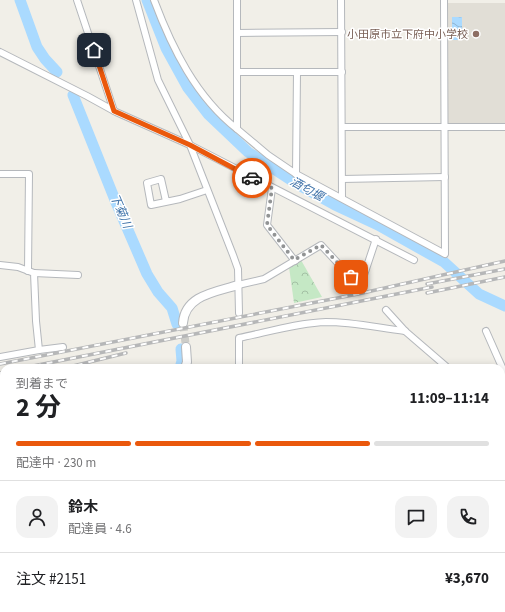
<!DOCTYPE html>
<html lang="ja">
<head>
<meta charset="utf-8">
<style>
	:root { --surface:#fff; --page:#f2f2f2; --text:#202124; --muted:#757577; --line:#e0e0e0; --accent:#ea580c }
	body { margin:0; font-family:"Source Sans 3","Noto Sans JP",sans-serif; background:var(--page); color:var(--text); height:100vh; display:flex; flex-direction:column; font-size:15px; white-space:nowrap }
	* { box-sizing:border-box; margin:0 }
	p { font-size:13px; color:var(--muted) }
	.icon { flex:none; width:22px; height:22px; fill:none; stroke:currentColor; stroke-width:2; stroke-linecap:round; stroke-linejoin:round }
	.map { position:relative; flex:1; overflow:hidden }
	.details { position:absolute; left:0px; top:364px; width:505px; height:248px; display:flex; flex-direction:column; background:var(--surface); border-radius:12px 12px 0 0; box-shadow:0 2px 10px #0003 }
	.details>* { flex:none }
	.pin { position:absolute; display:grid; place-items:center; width:34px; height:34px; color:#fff; margin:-17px; border-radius:8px; box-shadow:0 2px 6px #0006 }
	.courier { position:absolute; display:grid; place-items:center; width:40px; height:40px; margin:-20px; border:3px solid #ea580c; border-radius:50%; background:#fff; color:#222; box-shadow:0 1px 5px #0007 }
	.summary em { font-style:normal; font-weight:700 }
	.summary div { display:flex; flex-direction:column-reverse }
	.summary { display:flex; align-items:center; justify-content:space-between; height:68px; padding:0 16px }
	h1 { font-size:26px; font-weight:700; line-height:30px }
	.bar { display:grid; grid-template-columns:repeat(4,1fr); gap:6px 4px; align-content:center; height:48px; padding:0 16px }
	.bar i { height:5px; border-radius:3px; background:var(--line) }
	.bar .active { background:var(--accent) }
	.bar p { grid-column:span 4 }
	.line { display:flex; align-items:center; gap:10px; padding:0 16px; border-top:1px solid var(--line) }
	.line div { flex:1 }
	.round { display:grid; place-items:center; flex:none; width:42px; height:42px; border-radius:12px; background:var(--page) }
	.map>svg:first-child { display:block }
	.education { fill:#e1ded6 }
	.park { fill:url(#park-crowns) }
	.water { fill:url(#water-waves) }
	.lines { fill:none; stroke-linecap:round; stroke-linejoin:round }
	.river { stroke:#aadaff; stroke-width:11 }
	.tertiary-tunnel { stroke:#ccccc8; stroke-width:8; stroke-dasharray:8 4; stroke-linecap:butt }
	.minor-casing { stroke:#b5b8bc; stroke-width:8 }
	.tertiary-casing { stroke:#b5b8bc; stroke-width:10 }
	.minor { stroke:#fff; stroke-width:6 }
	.tertiary { stroke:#fff; stroke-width:8 }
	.rail-casing { stroke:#b6b7b8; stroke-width:3.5 }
	.rail { stroke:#fff; stroke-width:2; stroke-dasharray:6; stroke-linecap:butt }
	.done { stroke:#929495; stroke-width:4; stroke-dasharray:0 7.2 }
	.route { stroke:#ea580c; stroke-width:5 }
	.education-dot { fill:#8d6e63; stroke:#fff; stroke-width:1.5 }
	.labels { text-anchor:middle; stroke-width:3; stroke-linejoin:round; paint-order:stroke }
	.education-label { font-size:11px; fill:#785e54; stroke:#fff; text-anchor:end }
	.water-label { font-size:12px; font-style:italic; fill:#4174aa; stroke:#fff }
</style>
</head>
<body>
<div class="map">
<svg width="505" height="612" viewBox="0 0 505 612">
	<defs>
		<pattern id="park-crowns" width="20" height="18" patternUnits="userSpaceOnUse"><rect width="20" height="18" fill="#c5e8c5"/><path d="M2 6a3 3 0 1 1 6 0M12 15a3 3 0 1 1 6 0" fill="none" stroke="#a3c0a4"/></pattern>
		<pattern id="water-waves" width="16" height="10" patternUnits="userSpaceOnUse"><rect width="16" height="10" fill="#aadaff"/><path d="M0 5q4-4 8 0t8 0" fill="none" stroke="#8eb4d2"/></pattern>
	</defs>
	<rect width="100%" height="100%" fill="#f1efe8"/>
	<g class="education">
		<polygon points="446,3 505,3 505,124 447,125"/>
		<polygon points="348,608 492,608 492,612 347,612"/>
	</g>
	<g class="park">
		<polygon points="301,260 322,297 294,303 289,267"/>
		<polygon points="0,530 4,530 4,562 0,558"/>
	</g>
	<rect class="water" x="452" y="17" width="10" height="23"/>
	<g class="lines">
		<g class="river">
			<polyline points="20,0 37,47 45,59 57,72"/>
			<polyline points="147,0 166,48 188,88 208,114 248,152 297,184 335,205 378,225 444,262 479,294 505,306"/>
			<polyline points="73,95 115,200 147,274 158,292 172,308 177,324"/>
			<polyline points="180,368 182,361 181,349"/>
			<polyline points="130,608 131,612"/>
		</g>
		<polyline class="tertiary-tunnel" points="183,323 186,347"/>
		<defs>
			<g id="minor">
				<polyline points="77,0 114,111"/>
				<polyline points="136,0 158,80 190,145 233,255 238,269 239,313"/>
				<path d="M154,0C172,48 196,97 237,129"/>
				<polyline points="237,0 237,129 268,155 296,174 445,254 444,0"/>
				<polyline points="341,0 342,198"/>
				<polyline points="237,33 342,32"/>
				<polyline points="0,52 87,96 116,112 190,145 414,260"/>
				<polyline points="237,72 342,72"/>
				<polyline points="342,127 505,127"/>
				<polyline points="0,174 29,174 28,271"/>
				<polyline points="296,174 297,72"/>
				<polyline points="342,179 445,177"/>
				<polyline points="272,188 267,225 295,261"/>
				<polyline points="166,201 161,179 147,183 151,205 180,199 207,190"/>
				<polyline points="0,265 18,267 34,273 36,321 39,350 0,357"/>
				<polyline points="34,273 78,275"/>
				<polyline points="238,285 264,279 321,245 360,287 376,239"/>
				<polyline points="386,310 405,331 448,368"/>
				<polyline points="486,331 505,374"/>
				<polyline points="39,350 63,347"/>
				<path d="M239,368V338C268,332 297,323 326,322C353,322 379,328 405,331"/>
				<polyline points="501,402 505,399"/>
				<polyline points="0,426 4,425"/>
				<polyline points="0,563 4,566"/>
				<polyline points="501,580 505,580"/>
				<polyline points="70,608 73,612"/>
				<polyline points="124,608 125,612"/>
				<polyline points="138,608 139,612"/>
				<polyline points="183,608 183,612"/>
				<polyline points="241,608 241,612"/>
				<polyline points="491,608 491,612"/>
				<polyline points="11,612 14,608"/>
				<polyline points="345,612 345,608"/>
			</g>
			<g id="tertiary">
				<path d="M183,323C185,295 216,292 238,285"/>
				<polyline points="185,368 187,362 186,347"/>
				<polyline points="501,421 505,426"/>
				<polyline points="0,478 4,477"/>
			</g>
		</defs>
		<use href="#minor" class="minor-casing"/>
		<use href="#tertiary" class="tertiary-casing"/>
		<use href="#minor" class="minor"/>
		<use href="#tertiary" class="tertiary"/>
		<defs>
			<g id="rail">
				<polyline points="427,284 505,269"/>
				<polyline points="427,293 505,277"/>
				<polyline points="0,364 358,294 505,261"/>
				<polyline points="23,368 432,287"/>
				<polyline points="65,368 126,353"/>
				<polyline points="0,373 4,372"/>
				<polyline points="0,384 4,383"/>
			</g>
		</defs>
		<use href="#rail" class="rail-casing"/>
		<use href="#rail" class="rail"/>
	</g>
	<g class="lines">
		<polyline class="done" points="252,178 272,188 267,225 294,260 321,245 351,277"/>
		<polyline class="route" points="94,50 114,111 190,145 252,178"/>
	</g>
	<circle class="education-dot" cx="476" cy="34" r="4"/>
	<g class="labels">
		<g class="education-label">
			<text x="468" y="38">小田原市立下府中小学校</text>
		</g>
		<g class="water-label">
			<text transform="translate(307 189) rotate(29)" y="4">酒匂堰</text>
			<text transform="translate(121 211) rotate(67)" y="4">下菊川</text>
		</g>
	</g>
</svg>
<div class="pin" style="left:351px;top:277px;background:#ea580c"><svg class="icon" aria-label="bag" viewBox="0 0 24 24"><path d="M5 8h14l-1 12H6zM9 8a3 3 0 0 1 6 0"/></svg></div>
<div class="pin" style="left:94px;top:50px;background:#1f2937"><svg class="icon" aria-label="home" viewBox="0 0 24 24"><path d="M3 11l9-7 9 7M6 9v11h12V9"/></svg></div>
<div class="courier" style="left:252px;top:178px"><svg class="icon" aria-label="car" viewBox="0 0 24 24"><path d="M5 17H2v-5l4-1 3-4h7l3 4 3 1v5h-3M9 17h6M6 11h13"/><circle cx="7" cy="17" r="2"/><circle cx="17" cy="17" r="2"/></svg></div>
<section class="details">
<div class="summary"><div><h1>2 分</h1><p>到着まで</p></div><em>11:09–11:14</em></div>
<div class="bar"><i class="active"></i><i class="active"></i><i class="active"></i><i></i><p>配達中 · 230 m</p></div>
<div class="line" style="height:72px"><a class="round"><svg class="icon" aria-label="person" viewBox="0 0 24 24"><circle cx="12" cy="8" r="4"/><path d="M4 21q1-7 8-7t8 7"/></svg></a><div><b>鈴木</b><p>配達員 · 4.6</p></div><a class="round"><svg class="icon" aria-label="chat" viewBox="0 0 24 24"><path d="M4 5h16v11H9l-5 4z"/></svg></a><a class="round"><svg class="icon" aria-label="phone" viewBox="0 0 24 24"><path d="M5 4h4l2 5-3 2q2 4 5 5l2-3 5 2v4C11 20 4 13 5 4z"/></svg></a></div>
<div class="line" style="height:52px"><div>注文 #2151</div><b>¥3,670</b></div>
</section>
</div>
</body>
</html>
